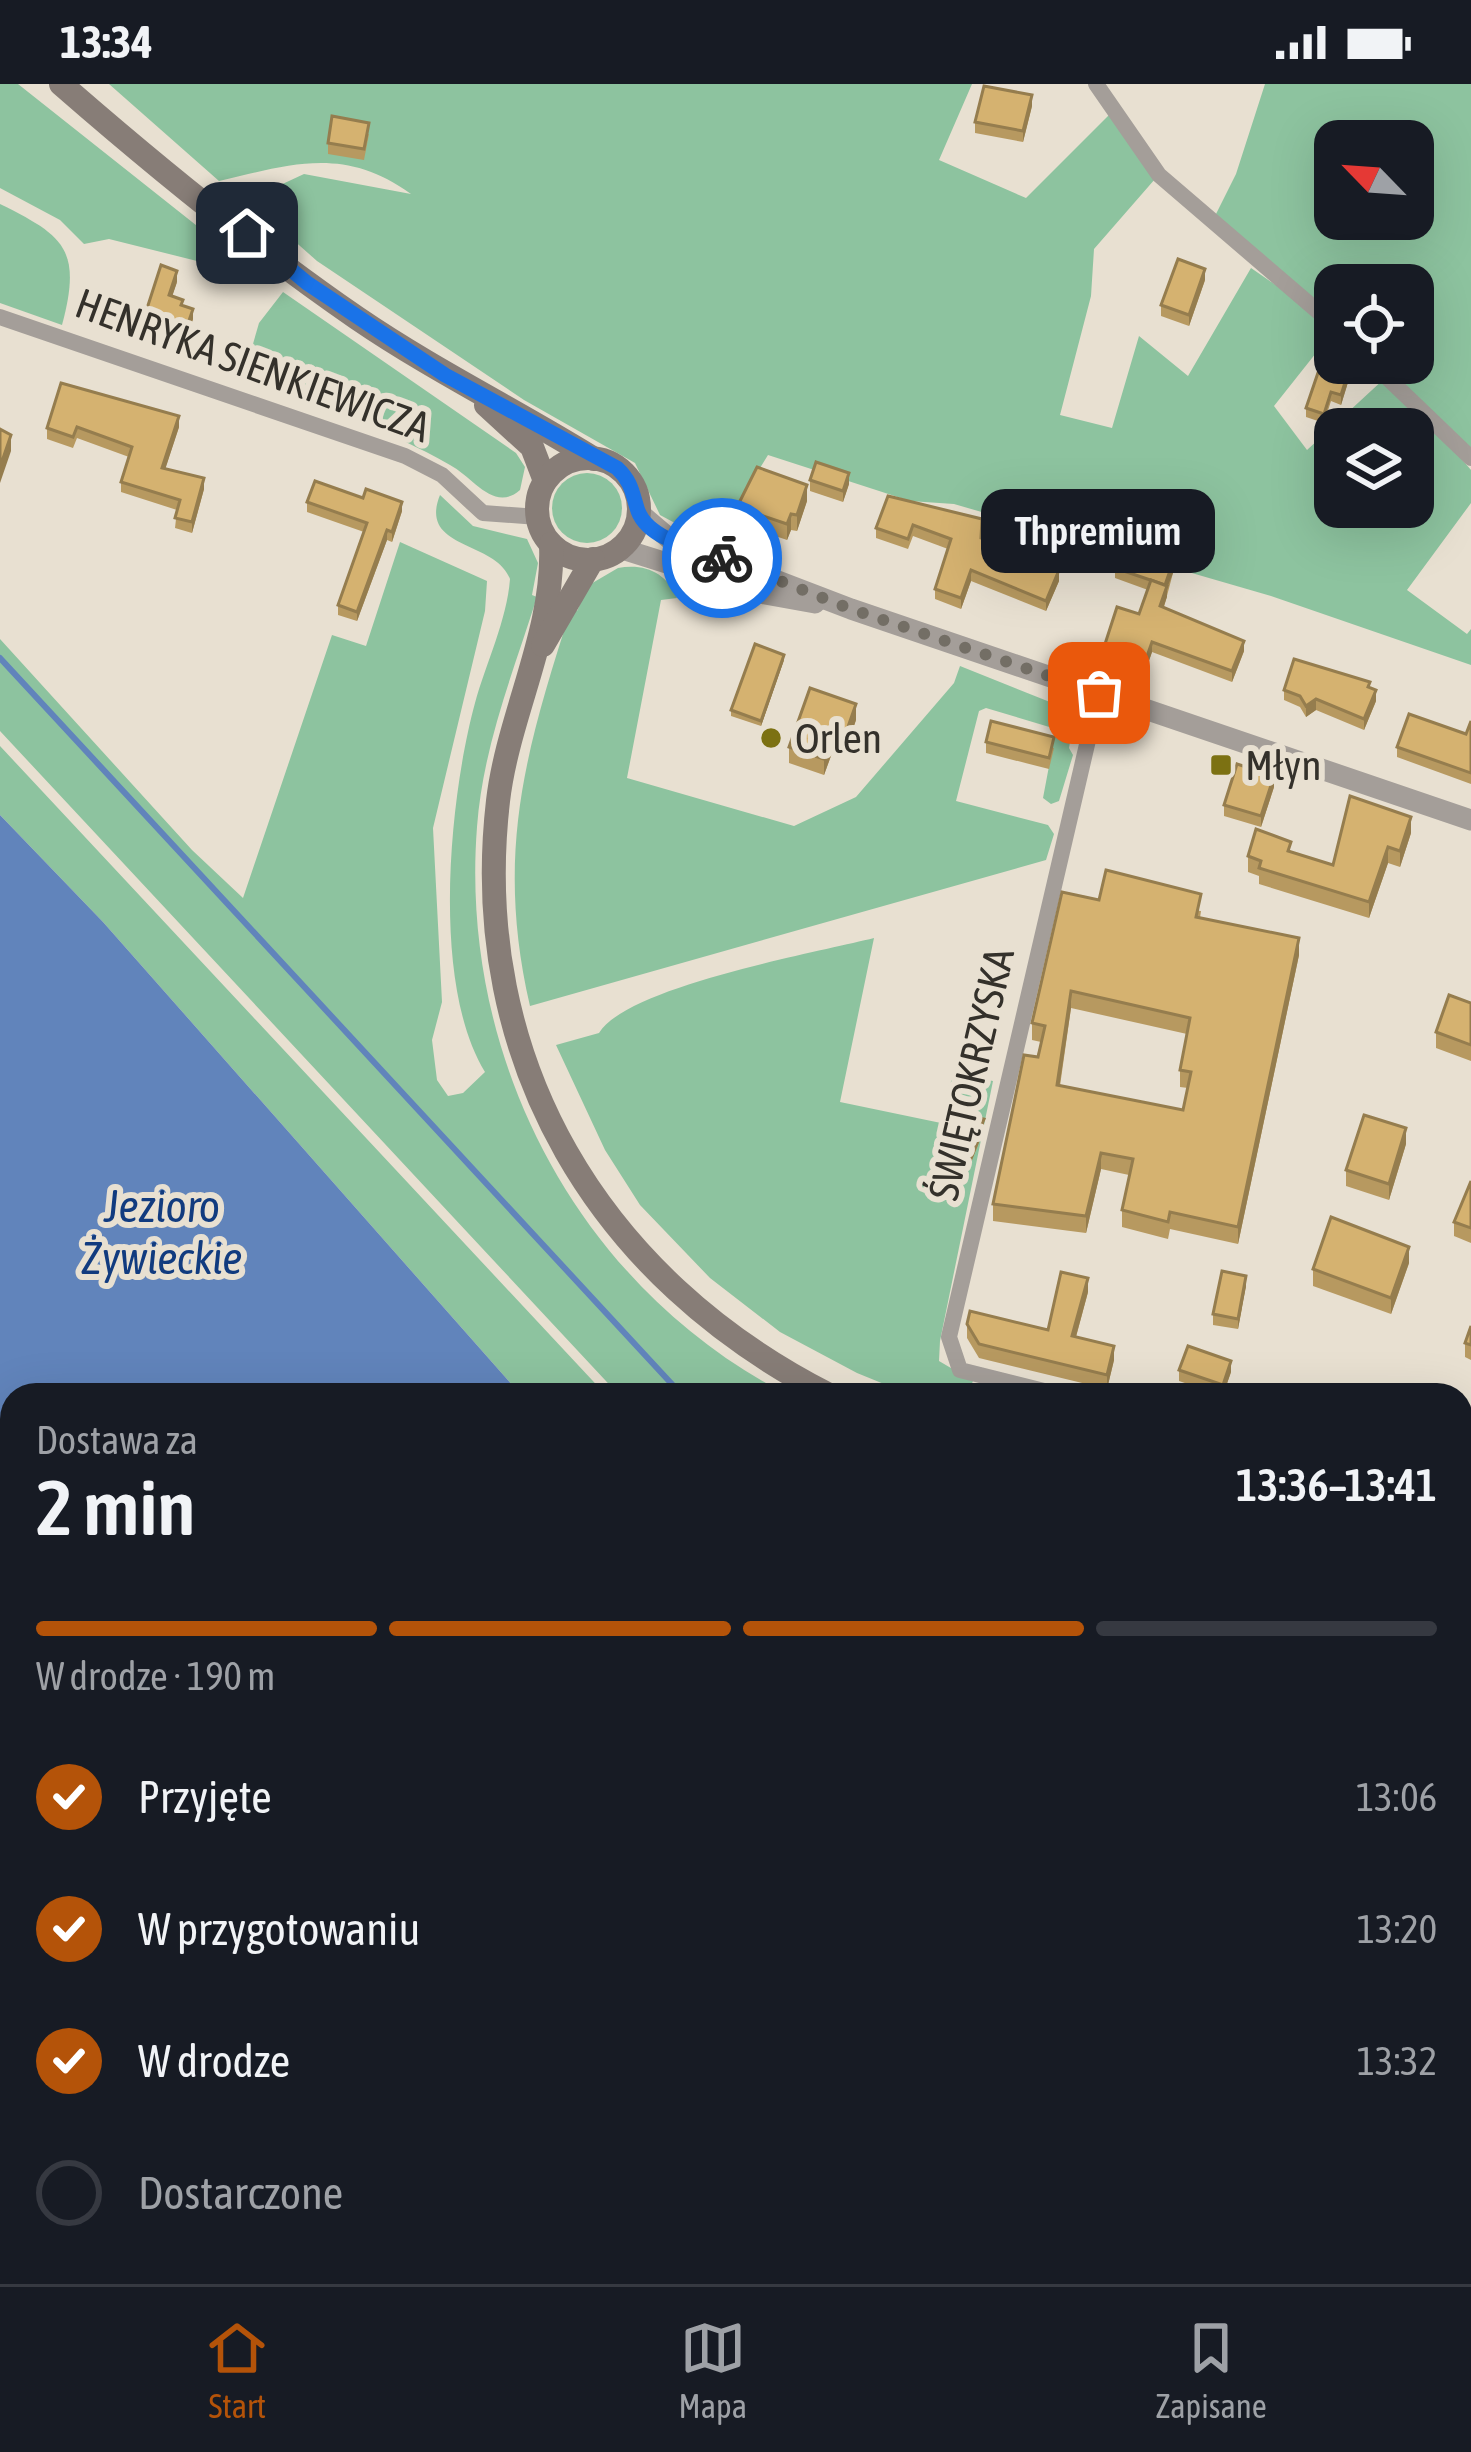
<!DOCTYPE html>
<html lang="pl">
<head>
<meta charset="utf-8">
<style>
	:root { --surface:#171b24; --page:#20242c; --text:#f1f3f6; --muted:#9ea1a6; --line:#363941; --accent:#b45309 }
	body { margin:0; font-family:"Asap Condensed",sans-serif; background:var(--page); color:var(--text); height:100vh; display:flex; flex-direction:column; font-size:45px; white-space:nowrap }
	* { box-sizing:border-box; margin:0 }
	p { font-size:39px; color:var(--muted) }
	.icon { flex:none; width:66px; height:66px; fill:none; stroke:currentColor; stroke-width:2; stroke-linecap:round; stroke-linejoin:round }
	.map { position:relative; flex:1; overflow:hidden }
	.sheet { position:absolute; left:0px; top:1299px; width:1473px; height:903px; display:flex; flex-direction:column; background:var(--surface); border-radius:36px 36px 0 0; box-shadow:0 12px 48px #0002 }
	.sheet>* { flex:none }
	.needle { width:78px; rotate:295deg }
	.tools { position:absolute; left:1314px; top:36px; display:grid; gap:24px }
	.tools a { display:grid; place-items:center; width:120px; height:120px; border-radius:24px; background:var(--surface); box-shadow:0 12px 48px #0002; font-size:60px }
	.pin { position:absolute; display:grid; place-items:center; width:102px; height:102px; color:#fff; margin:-51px; border-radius:24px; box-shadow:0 6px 18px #0006 }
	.courier { position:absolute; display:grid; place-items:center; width:120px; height:120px; margin:-60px; border:9px solid #1a73e8; border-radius:50%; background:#fff; color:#222; box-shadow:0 3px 15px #0007 }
	.bubble { position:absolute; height:84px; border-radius:24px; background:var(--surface); box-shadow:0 12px 48px #0002; font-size:39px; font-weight:600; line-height:84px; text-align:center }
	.head em { font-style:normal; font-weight:600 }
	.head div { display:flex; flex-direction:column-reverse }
	.head { display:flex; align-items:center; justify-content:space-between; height:204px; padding:0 36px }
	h1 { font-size:78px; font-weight:600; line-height:90px }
	.bar { display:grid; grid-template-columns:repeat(4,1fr); gap:18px 12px; align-content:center; height:144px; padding:0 36px }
	.bar i { height:15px; border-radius:9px; background:var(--line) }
	.bar .selected { background:var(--accent) }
	.bar p { grid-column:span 4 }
	ol { padding:0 36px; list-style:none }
	li { display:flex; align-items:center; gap:36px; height:132px }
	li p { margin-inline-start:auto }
	li .icon { padding:12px; border-radius:50%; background:var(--accent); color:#fff; stroke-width:4 }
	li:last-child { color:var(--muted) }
	li i { width:66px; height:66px; border:6px solid var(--line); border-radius:50% }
	.status { display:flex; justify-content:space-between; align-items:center; height:84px; padding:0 60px; background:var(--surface); direction:ltr }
	.status svg { height:33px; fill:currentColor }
	.dock { display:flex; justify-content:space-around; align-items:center; height:168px; border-top:3px solid var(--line); background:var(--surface); font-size:33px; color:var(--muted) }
	.dock a { display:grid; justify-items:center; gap:6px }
	.dock .selected { color:var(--accent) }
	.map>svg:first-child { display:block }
	.green { fill:#8dc39f; fill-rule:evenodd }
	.water { fill:#6184bb }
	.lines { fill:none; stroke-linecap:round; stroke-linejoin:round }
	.stream { stroke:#6184bb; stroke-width:6 }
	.minor { stroke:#a49e99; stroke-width:16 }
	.tertiary { stroke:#a49e99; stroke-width:21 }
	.secondary { stroke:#877d77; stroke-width:24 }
	.wall { fill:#b79960; fill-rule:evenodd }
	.shaded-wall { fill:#957d4e }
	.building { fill:#d5b270; stroke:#957d4e; stroke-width:3; fill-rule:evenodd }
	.done { stroke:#736e65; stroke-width:12; stroke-dasharray:0 21.6 }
	.route { stroke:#1a73e8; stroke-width:15 }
	.poi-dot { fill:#7c7112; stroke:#e8e0d1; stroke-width:4.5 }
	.labels { text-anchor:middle; stroke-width:12; stroke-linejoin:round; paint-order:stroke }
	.street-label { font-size:42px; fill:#34312b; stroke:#e8e0d1 }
	.poi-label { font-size:42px; fill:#34312b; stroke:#e8e0d1; text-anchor:start }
	.water-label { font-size:45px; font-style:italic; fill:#113b7f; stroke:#e8e0d1 }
</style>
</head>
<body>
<div class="status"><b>13:34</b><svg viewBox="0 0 49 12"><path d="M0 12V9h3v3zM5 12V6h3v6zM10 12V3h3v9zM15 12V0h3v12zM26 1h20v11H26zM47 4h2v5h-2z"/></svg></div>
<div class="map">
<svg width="1471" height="2200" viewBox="0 0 1471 2200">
	<rect width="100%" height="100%" fill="#e8e0d1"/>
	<g class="green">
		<polygon points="0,0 18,0 211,153 201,178 109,155 84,160 60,136 0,104"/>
		<path d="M109,0H972L939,76L1026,114L1112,28L1155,95L1094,165L1091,212L1060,331L1112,344L1139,252L1188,292L1251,184L1324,234L1213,136L1236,90L1265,0H1471V374L1459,372L1471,386V419L1407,506L1467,550L1471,545V581L1271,512L954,420L910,417L768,371L736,423L699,452L660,431L635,379L524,316L317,177L248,116L304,90L411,110C344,62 293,80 219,97ZM1335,57H1413V135H1335ZM1335,201H1413V279H1372L1385,294L1307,366L1274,322L1335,245ZM1335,345H1413V423H1335Z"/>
		<path d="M0,120C65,152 82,166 62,241L0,219Z"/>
		<path d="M283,208L516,369L525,383L520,406C494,429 473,393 450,381C386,344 312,320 244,291L259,239Z"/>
		<circle cx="587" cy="424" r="35"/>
		<path d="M440,411L473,442L527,455L538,479L532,511L537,513C513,589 483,662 477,743C459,975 579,1204 788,1311H619L0,647V555L192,766L243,814L332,551L366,562L400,458L487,497L485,527L433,744L442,918L432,956L437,996L448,1012L463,1009L485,988C431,900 449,715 475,619C486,579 507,536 510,495C495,456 418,466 440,411Z"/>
		<path d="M618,484C645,479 667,489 677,514L661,516L627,694L794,742L856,713L954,599L960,582L1075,628L1069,664L1073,671L1059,717L1051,720L1043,714L1056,645L986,624L979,627L956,717L1048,741L1054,750L1046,776L530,922C495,770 525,668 571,525L577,527L589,501Z"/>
		<polygon points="0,662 606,1311 521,1311 103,838 0,731"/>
		<path d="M874,854L840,1018L941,1039L953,989L993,997L940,1257L939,1277L973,1297L967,1311H911L857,1289L780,1248L710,1194L640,1121L605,1066L556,961L599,949C628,902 815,869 874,854Z"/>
		<polygon points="1026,2190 1198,2190 1200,2200 1027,2200"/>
	</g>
	<g class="water">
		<polygon points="0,731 103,838 521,1311 12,1311 12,2190 1026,2190 1027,2200 0,2200"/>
		<polygon points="1471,1693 1471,1853 1461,1854 1461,1694"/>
	</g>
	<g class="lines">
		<g class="stream">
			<polyline points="0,574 682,1311"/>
			<polyline points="1256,2190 1259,2200"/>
		</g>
		<g class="minor">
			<polyline points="1096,0 1159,91 1335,242"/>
			<polyline points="0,233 405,372 442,391 483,429 538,433"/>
			<polyline points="1372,279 1471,374"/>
			<polyline points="1060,1311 960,1286 949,1253 1099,609"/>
			<polyline points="1461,1446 1471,1450"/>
		</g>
		<g class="tertiary">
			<polyline points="638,428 671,456 851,525 1471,736"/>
			<polyline points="619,464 765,510 815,519"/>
		</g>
		<g class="secondary">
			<path d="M61,0C155,82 254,163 357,234C433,286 515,326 594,375"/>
			<polyline points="486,321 532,363 545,397"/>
			<circle cx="588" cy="425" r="51"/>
			<path d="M551,460C555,548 508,631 498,717C468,977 600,1195 829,1311"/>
			<polyline points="543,561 593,475"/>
			<polyline points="1461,1514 1471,1517"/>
		</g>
	</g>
	<g class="wall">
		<polygon points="1032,22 1023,58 975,49 975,38"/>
		<polygon points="369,50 364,76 328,70 328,59"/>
		<polygon points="1205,196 1189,242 1161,232 1161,221"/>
		<polygon points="177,198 172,212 183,221 193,235 182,267 141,253 141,243"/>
		<polygon points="1349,295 1341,321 1331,317 1324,339 1306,333 1306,324"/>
		<polygon points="179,343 165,385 204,405 192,449 175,444 177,426 121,408 121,398 129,373 77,354 73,364 47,355 47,344"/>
		<polygon points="810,396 849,400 843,418 810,407"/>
		<polygon points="888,412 981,455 1059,497 1046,527 971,497 961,525 935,515 935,505 948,465 913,452 908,465 876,454 876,444"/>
		<polygon points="807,417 797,447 791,446 787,456 737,439 737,423"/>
		<polygon points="307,418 402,427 392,458 387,456 357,537 338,531 338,521 364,448 307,428"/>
		<polygon points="1115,484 1173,489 1164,523 1244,567 1232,598 1152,568 1145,588 1104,574 1104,563 1139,530 1148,506 1115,494"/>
		<polygon points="784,576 761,642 731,632 731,626"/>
		<polygon points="1370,604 1376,617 1364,646 1316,626 1306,633 1300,623 1284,616 1284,606"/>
		<polygon points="856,636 843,673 832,669 824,691 789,679 789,663"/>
		<polygon points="1471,637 1471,700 1397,673 1397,663 1466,650"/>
		<polygon points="986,658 1054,664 1049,685 986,669"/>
		<polygon points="1274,703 1261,743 1224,732 1224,721"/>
		<polygon points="1411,749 1400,783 1388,779 1369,834 1259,800 1259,792 1248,788 1248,772 1291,768 1333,781"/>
		<path d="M1099,816L1201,827L1200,834L1299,871L1238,1160L1170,1145L1168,1155L1122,1143V1126L1129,1091L1101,1085L1086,1149L993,1137V1120L1041,958L1032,956V939ZM1071,924L1187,950L1180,986V1003L1188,1004L1183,1026L1060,1002Z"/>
		<polygon points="1471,919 1471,977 1436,964 1436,948"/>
		<polygon points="984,1046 970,1081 942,1075 942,1064"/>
		<polygon points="1406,1060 1389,1116 1346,1102 1346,1086"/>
		<polygon points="1471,1097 1471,1159 1454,1152 1454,1138"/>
		<polygon points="1409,1179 1391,1230 1313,1202 1313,1185"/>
		<polygon points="1246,1202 1238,1245 1213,1241 1213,1230"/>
		<polygon points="1088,1208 1076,1253 1114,1276 1107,1305 979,1274 967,1254 967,1240 1048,1246"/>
		<polygon points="1471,1242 1471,1276 1465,1273 1465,1259"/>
		<polygon points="1179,1286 1231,1288 1223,1311 1220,1311 1179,1297"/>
	</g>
	<g class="shaded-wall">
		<polygon points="1032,11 1032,22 1023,58 1023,47"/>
		<polygon points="1205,185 1205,196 1189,242 1189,231"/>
		<polygon points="177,187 177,198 169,222 169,211"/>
		<polygon points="193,225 193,235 182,267 182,257"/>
		<polygon points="1349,286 1349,295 1341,321 1341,311"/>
		<polygon points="179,332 179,343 162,395 162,384"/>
		<polygon points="11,351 11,367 0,399 0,383"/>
		<polygon points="849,389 849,400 843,418 843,407"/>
		<polygon points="204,394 204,405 192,449 192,438"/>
		<polygon points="807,401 807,417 797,447 797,431"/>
		<polygon points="402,418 402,427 392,458 392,448"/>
		<polygon points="791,430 791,446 787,456 787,440"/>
		<polygon points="387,446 387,456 357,537 357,528"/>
		<polygon points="1173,478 1173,489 1167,504 1167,513 1160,533 1165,501"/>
		<polygon points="971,486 971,497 961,525 961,514"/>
		<polygon points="1059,486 1059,497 1046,527 1046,517"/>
		<polygon points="1244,557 1244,567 1232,598 1232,587"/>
		<polygon points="1152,558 1152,568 1145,588 1145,578"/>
		<polygon points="784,571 784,576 761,642 761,637"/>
		<polygon points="1376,606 1376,617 1364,646 1364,635"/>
		<polygon points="1316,615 1316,626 1306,633 1306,622"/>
		<polygon points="856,620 856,636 843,673 843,657"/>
		<polygon points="832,653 832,669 824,691 824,675"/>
		<polygon points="1274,692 1274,703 1261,743 1261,732"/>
		<polygon points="1411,733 1411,749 1400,783 1400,767"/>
		<polygon points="1388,763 1388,779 1369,834 1369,818"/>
		<polygon points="1299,854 1299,871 1238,1160 1238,1143"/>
		<polygon points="1071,907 1071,924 1057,1018 1057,1001"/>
		<polygon points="984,1035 984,1046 970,1081 970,1070"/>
		<polygon points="1406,1044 1406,1060 1389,1116 1389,1100"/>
		<polygon points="1101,1069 1101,1085 1086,1149 1086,1132"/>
		<polygon points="1409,1163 1409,1179 1391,1230 1391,1214"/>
		<polygon points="1246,1192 1246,1202 1238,1245 1238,1235"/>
		<polygon points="1088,1194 1088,1208 1072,1267 1072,1252"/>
		<polygon points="1114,1262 1114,1276 1107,1305 1107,1291"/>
		<polygon points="1231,1277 1231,1288 1223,1311 1223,1301"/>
	</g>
	<g class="building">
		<polygon points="984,2 1032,11 1023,47 975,38"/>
		<polygon points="332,32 369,39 364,65 328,59"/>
		<polygon points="1178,175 1205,185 1189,231 1161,221"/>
		<polygon points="161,181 177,187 169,211 183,216 181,221 193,225 182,257 141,243"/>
		<polygon points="1322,277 1349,286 1341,311 1331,308 1324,330 1306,324"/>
		<polygon points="61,299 179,332 162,384 204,394 192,438 175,434 180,416 121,398 132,363 77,343 73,353 47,344"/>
		<polygon points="0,345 11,351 0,383"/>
		<polygon points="816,378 849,389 843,407 810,396"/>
		<polygon points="757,383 807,401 797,431 791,430 787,440 737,423"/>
		<polygon points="315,397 363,414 366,405 402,418 392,448 387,446 357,528 338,521 367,439 307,418"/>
		<polygon points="888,412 982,435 981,454 1059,486 1046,517 971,486 961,514 935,505 951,455 913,441 908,455 876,444"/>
		<polygon points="1123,460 1173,478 1165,501 1115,484"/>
		<polygon points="1151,496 1167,502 1160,522 1244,557 1232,587 1152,558 1145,578 1104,563 1117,523 1139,530"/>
		<polygon points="755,560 784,571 761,637 731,626"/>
		<polygon points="1294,575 1370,598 1368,603 1376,606 1364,635 1316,615 1306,622 1300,612 1284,606"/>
		<polygon points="810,604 856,620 843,657 832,653 824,675 789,663"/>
		<polygon points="1409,630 1466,650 1471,637 1471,689 1397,663"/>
		<polygon points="991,637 1054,653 1049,674 986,658"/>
		<polygon points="1237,680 1274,692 1261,732 1224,721"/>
		<polygon points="1350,712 1411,733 1400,767 1388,763 1369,818 1259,784 1261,777 1248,772 1256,745 1291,758 1288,767 1333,781"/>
		<path d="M1106,786L1201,810L1196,833L1299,854L1238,1143L1170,1128L1168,1138L1122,1126L1133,1075L1101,1069L1086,1132L993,1120L1024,971L1038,973L1045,942L1032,939L1062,808L1099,816ZM1071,907L1190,934L1180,986L1191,988L1183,1026L1057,1001Z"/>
		<polygon points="1449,911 1471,919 1471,961 1436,948"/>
		<polygon points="950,1028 984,1035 970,1070 942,1064"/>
		<polygon points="1364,1031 1406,1044 1389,1100 1346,1086"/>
		<polygon points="1471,1097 1471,1144 1454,1138"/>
		<polygon points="1331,1133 1409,1163 1391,1214 1313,1185"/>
		<polygon points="1222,1187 1246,1192 1238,1235 1213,1230"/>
		<polygon points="1061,1188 1088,1194 1072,1252 1114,1262 1107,1291 979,1260 967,1240 970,1227 1048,1246"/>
		<polygon points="1471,1242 1471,1261 1465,1259"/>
		<polygon points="1188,1262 1231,1277 1223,1301 1179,1286"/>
	</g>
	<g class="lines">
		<polyline class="done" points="722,474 851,525 1099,609"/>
		<path class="route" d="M247,149L307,199L445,291L617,384C632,398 632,409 638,427C649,456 696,465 722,474"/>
	</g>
	<g class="poi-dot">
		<circle cx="771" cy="654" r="12"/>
		<rect x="1209" y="669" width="24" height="24" rx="6"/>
	</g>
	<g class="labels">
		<g class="street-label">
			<text transform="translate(253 281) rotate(20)" y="15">HENRYKA SIENKIEWICZA</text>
			<text transform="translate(971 990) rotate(-77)" y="15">ŚWIĘTOKRZYSKA</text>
		</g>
		<g class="poi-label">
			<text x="795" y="669">Orlen</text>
			<text x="1245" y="696">Młyn</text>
		</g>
		<g class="water-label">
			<text x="162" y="1138">Jezioro<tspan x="162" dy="52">Żywieckie</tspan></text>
		</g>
	</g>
</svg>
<div class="tools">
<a><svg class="needle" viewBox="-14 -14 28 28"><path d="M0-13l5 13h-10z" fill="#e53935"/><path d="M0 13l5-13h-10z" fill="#9ea1a6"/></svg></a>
<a><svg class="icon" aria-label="locate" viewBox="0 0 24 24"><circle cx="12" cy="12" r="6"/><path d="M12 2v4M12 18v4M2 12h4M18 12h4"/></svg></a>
<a><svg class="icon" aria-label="layers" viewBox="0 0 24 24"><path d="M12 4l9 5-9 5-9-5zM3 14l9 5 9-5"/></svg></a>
</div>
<div class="pin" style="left:1099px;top:609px;background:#ea580c"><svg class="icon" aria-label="bag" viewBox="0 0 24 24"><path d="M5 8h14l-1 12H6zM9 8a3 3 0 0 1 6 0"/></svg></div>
<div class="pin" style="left:247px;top:149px;background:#1f2937"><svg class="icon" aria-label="home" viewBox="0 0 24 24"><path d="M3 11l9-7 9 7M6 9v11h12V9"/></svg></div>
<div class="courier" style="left:722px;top:474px"><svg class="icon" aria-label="bike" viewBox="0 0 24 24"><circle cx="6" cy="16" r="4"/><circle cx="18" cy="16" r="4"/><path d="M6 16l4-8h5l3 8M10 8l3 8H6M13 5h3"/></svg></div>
<div class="bubble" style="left:981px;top:405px;width:234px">Thpremium</div>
<section class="sheet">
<div class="head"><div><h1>2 min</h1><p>Dostawa za</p></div><em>13:36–13:41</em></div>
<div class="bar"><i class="selected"></i><i class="selected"></i><i class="selected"></i><i></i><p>W drodze · 190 m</p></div>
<ol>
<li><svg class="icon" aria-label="check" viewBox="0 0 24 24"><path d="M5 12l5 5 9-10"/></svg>Przyjęte<p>13:06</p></li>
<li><svg class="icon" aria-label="check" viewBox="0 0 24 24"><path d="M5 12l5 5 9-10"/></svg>W przygotowaniu<p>13:20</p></li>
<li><svg class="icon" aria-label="check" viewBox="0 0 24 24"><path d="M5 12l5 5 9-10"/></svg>W drodze<p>13:32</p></li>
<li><i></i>Dostarczone</li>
</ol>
</section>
</div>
<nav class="dock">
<a class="selected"><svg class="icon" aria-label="home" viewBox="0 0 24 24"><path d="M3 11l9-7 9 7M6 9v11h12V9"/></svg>Start</a>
<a><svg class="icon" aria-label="map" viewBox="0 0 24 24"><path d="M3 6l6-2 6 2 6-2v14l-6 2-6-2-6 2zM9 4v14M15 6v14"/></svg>Mapa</a>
<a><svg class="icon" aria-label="saved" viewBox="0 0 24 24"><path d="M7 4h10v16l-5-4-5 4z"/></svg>Zapisane</a>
</nav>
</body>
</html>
